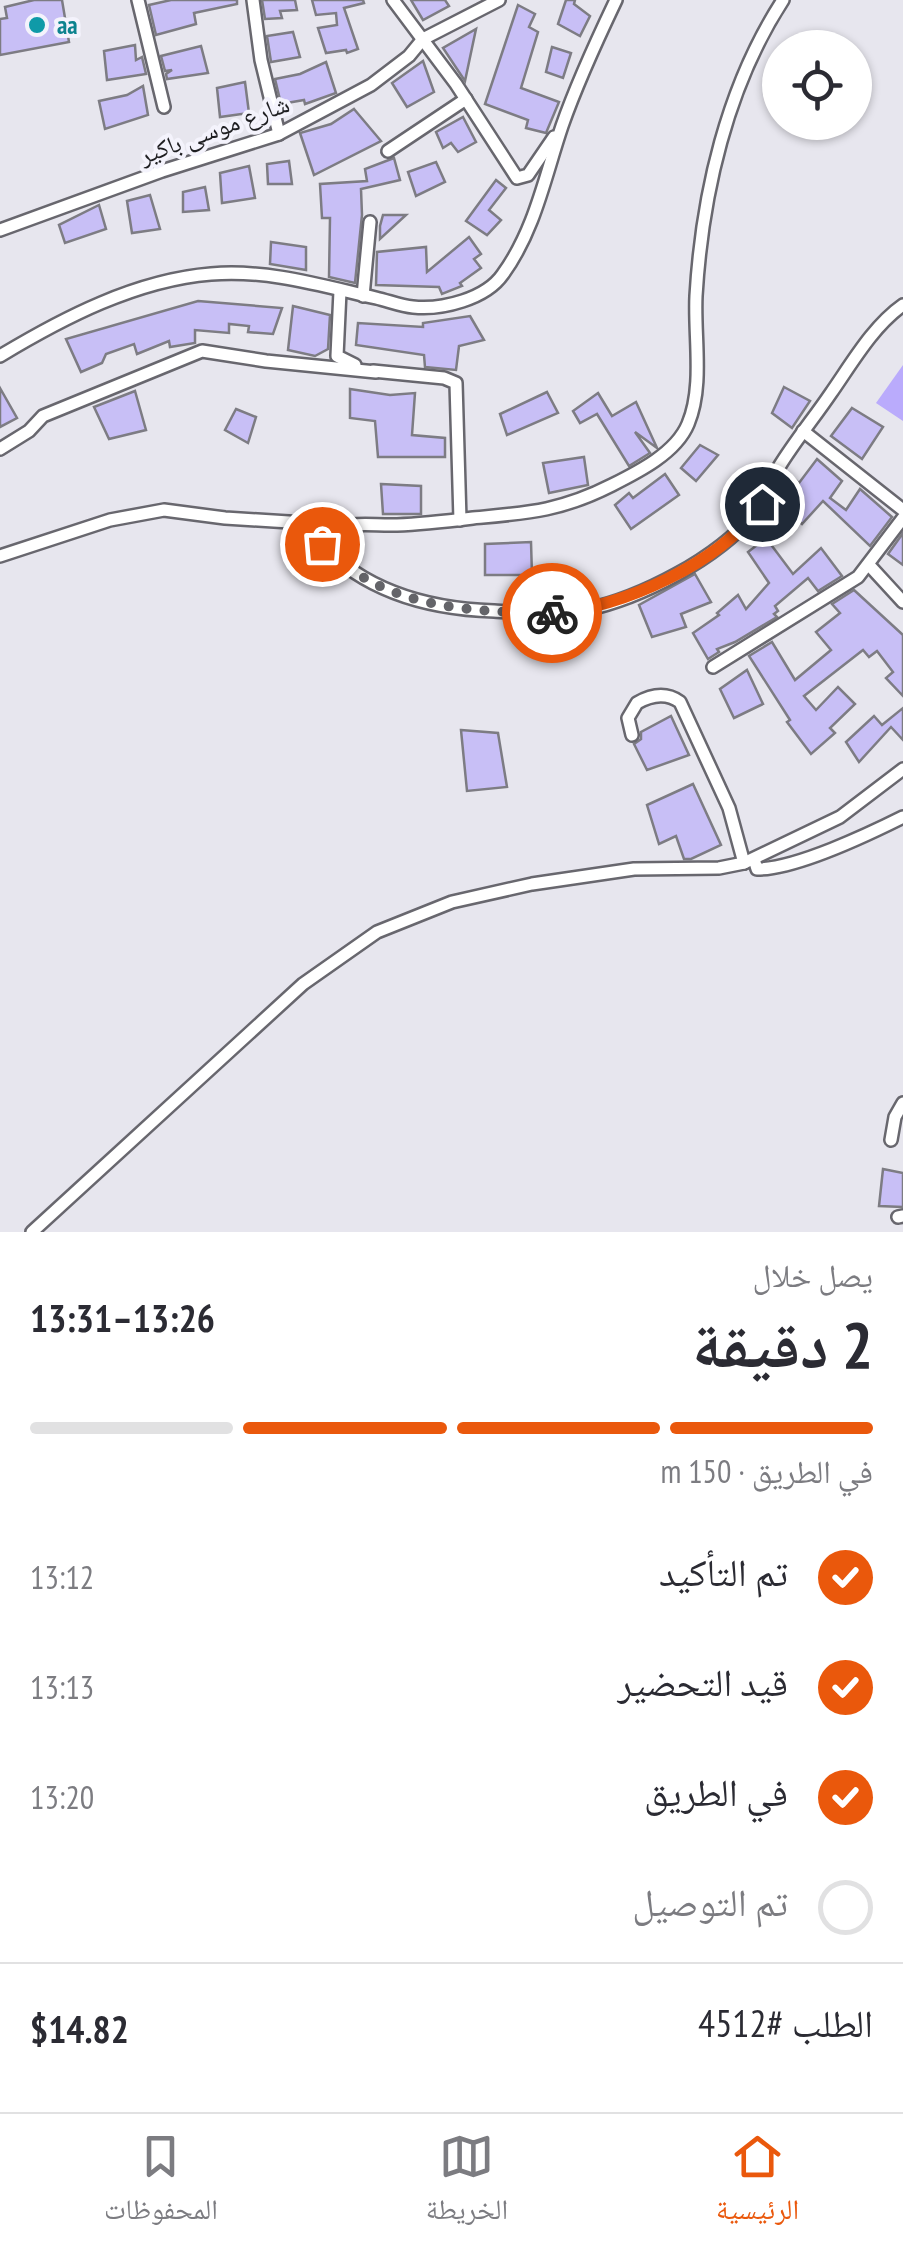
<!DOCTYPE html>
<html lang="ar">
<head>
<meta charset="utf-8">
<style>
	:root { --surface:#fff; --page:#f7f7f7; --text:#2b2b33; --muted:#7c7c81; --line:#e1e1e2; --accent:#ea580c }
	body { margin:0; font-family:"PT Sans Narrow","Noto Naskh Arabic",sans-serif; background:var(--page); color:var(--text); direction:rtl; height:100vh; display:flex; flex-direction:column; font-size:38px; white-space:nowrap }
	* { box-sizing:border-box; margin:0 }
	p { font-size:32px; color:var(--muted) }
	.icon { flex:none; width:55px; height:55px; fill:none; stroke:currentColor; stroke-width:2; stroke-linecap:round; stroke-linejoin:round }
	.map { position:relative; height:1232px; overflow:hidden; direction:ltr }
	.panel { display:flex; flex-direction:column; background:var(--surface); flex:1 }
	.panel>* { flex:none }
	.tools { position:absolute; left:762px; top:30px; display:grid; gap:20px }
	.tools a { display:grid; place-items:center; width:110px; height:110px; border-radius:50%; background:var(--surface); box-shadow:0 2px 8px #0004; font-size:50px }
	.pin { position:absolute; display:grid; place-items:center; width:85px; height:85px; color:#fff; margin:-42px; border:5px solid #fff; border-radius:50%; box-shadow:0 2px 10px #0007 }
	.courier { position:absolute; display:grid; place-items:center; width:100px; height:100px; margin:-50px; border:8px solid #ea580c; border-radius:50%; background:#fff; color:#222; box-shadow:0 2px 12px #0007 }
	.head em { font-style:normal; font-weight:700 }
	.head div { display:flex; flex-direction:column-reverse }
	.head { display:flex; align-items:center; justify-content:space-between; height:170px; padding:0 30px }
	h1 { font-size:65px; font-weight:700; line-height:75px }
	.bar { display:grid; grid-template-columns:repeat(4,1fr); gap:15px 10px; align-content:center; height:120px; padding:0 30px }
	.bar i { height:12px; border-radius:8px; background:var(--line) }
	.bar .on { background:var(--accent) }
	.bar p { grid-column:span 4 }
	.line { display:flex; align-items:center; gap:25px; padding:0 30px; border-top:2px solid var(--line) }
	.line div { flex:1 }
	ol { padding:0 30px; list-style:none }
	li { display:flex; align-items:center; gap:30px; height:110px }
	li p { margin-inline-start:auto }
	li .icon { padding:10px; border-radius:50%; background:var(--accent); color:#fff; stroke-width:4 }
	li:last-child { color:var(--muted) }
	li i { width:55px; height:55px; border:5px solid var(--line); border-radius:50% }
	.menu { display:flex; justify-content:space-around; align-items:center; height:140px; border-top:2px solid var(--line); background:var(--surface); font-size:28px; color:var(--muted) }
	.menu a { display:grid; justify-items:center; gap:5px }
	.menu .on { color:var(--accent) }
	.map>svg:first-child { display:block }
	.green { fill:#baabfc }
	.building { fill:#c8bff6; stroke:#7d7c83; stroke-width:2.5 }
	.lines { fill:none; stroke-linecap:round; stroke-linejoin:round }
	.minor-casing { stroke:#68676e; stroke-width:16 }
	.minor { stroke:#fff; stroke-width:11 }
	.done { stroke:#646469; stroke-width:10; stroke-dasharray:0 18 }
	.route { stroke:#ea580c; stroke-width:12 }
	.culture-dot { fill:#0f9aa8; stroke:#f4f3fc; stroke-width:4 }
	.labels { text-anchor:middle; stroke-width:8; stroke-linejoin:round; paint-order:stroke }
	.culture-label { font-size:25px; font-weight:bold; fill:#0d838f; stroke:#f4f3fc; text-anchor:start }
	.street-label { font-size:25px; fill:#1e1e21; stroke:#f4f3fc }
</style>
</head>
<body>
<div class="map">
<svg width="903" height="1232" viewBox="0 0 903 1232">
	<rect width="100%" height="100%" fill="#e7e6ee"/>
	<polygon class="green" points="903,365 903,421 876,403"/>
	<g class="building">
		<polygon points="34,0 62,0 69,42 0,55 0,19 7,18 5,7"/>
		<polygon points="171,0 237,0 237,4 194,13 196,24 156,35 149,5"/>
		<polygon points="262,0 295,0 297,10 280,11 282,18 265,19"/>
		<polygon points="312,0 363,0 364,3 344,8 358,49 347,53 346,50 326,53 318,28 337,25 336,13 316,15"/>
		<polygon points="411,0 445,0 449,6 423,20"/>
		<polygon points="566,0 575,0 574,4 590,16 580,36 558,24"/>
		<polygon points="518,5 535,14 529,27 538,32 521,88 559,102 546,133 526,128 528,120 485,104"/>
		<polygon points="476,29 465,81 443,48"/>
		<polygon points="293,32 300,57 271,62 267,36"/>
		<polygon points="135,45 136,60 142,57 146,74 107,80 104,51"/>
		<polygon points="201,46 208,73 167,79 166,74 172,70 165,71 161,56"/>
		<polygon points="552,47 571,53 563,78 546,72"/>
		<polygon points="423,61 434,92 407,107 392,83"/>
		<polygon points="326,62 336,93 305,104 304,100 281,104 275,79 300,74"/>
		<polygon points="245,82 249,113 220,117 217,88"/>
		<polygon points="143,86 148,115 105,129 99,101 127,95"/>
		<polygon points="354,109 381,141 314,175 300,133 331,124"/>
		<polygon points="463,117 476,142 458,152 451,143 443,148 436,132"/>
		<polygon points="394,158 400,180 361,189 362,215 355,283 329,277 330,218 322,218 320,184 367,181 365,169"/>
		<polygon points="289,161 292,184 268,184 267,164"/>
		<polygon points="436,162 445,182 416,196 408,172"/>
		<polygon points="249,166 255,198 222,203 220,173"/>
		<polygon points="496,180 506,188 489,210 501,220 487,235 466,221"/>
		<polygon points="205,187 209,210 183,212 183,192"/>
		<polygon points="150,195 160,229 132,233 127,201"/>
		<polygon points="99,205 106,229 65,243 59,225"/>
		<polygon points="383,215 406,215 380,239 380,226"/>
		<polygon points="469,237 481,254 474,259 481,268 460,283 462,286 442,294 439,287 376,285 377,252 426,247 427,272"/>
		<polygon points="271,242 306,247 306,270 270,264"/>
		<polygon points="198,301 282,308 273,334 248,332 249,326 229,324 229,333 195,330 195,343 170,347 169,341 137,354 134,344 106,354 102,363 81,372 66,339"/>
		<polygon points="293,306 330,315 328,349 315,356 288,350"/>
		<polygon points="470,316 484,340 459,346 456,370 425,367 424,355 356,345 358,323 423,327 423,323"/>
		<polygon points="784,387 810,401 792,428 772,413"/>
		<polygon points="0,388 17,418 0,427"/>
		<polygon points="350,389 390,395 415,393 412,435 445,438 445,457 378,457 375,421 350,418"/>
		<polygon points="135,391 146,430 109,439 94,407"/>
		<polygon points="547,392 558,413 507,435 500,414"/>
		<polygon points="598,393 612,416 636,402 657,448 635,432 650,453 629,466 597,414 580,423 573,411"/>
		<polygon points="852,408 883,427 862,459 831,436"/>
		<polygon points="236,409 256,417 248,443 225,430"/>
		<polygon points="700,445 718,455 696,481 681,468"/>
		<polygon points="584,457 588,485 549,493 543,463"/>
		<polygon points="817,459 842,481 830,498 846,510 860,489 892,517 870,546 823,501 802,524 774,500 791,476 799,483"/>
		<polygon points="665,474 679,495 631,529 615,505 629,493 633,498"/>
		<polygon points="381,484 421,486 421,514 383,514"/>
		<polygon points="903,533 903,565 888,554"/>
		<polygon points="766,538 793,574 821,548 842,576 818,591 808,578 775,606 778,611 774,614 777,617 735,642 717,649 719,652 708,659 693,633 719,615 717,613 738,595 746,609 769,583 748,552"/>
		<polygon points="531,542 532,575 485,575 485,544"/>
		<polygon points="695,574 711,602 681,614 686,627 652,637 639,605"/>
		<polygon points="854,590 903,635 903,696 886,678 893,672 877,651 869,657 863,650 804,696 816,710 838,687 855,704 830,728 835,733 811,754 787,722 790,720 749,656 772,642 795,680 831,650 816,632 840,613 832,604"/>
		<polygon points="747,670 763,704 734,718 720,689"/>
		<polygon points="903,708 903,740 891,727 859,762 846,742 874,716 882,725"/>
		<polygon points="671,716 689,755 647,770 634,744 641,739 641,732"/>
		<polygon points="461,730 498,733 507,787 467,791"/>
		<polygon points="693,784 721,845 691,859 684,859 676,836 659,844 647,805"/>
		<polygon points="883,1169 903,1173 903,1207 879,1206"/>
	</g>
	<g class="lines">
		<defs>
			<g id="minor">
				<polyline points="138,0 164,107"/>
				<polyline points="253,0 261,60 279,134"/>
				<polyline points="393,0 456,84 517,178 528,175 554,137"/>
				<path d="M783,0C727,86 702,194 696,296C694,337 704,386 688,424C676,453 638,472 612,485C561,511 528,513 473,518C448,521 423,524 397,525C371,526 347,520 324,534L321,544C366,592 431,609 494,611C523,613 555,616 585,610C641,598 717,559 754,514C765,500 770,483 779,467C795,441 814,418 831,393C852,363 873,326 903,305"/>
				<polyline points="388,151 466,99"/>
				<polyline points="0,230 162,171 279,134 371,85 409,56 423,39 499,0"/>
				<polyline points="340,291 337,356 355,365"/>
				<polyline points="363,296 370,222"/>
				<path d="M0,356C63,318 136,280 211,274C267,269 323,286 376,298C389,301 401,306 413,307C442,310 486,299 503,274C535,230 545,176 562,126C577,83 596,42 616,0"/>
				<polyline points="373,371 444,378 456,383 460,520"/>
				<polyline points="803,431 903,510"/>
				<polyline points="0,449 29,431 43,416 202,351 266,361 376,372"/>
				<polyline points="0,556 110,520 164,510 225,518 336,525"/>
				<polyline points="869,565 903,602"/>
				<polyline points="713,667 858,577 903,518"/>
				<path d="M632,735L628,718L637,703C651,695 666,692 680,702L729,808L744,863"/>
				<path d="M754,859L757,869C795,869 869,834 903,817"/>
				<polyline points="891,1140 895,1117 903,1103"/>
				<polyline points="898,1217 903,1216"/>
				<polyline points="32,1232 303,984 377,932 452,902 532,884 634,869 719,868 744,863 840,817 903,769"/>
			</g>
		</defs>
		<use href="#minor" class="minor-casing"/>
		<use href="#minor" class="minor"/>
	</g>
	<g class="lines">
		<path class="done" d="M322,544C382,609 470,612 552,613"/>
		<path class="route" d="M552,613C624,607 719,564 762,504"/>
	</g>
	<circle class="culture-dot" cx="37" cy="25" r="10"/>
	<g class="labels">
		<g class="culture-label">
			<text x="57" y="34">aa</text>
		</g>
		<g class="street-label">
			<text transform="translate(214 129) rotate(-20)" y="9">شارع موسى باكير</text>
		</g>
	</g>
</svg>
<div class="tools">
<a><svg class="icon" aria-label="locate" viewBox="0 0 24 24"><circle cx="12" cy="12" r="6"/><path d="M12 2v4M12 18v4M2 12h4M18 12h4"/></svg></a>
</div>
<div class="pin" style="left:322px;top:544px;background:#ea580c"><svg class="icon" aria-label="bag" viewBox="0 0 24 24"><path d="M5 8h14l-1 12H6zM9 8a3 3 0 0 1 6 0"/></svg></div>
<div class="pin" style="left:762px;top:504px;background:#1f2937"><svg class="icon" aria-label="home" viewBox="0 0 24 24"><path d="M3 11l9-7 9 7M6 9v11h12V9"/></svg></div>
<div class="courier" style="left:552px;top:613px"><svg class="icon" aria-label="bike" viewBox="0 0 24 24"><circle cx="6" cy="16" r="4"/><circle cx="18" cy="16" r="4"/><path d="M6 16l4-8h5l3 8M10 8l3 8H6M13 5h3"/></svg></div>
</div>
<section class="panel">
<div class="head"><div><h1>2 دقيقة</h1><p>يصل خلال</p></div><em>13:26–13:31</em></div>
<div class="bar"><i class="on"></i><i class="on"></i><i class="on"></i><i></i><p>في الطريق · 150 m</p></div>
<ol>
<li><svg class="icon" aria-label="check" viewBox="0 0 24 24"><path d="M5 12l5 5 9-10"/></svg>تم التأكيد<p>13:12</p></li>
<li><svg class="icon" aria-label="check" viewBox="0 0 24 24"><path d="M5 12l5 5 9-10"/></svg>قيد التحضير<p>13:13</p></li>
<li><svg class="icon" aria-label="check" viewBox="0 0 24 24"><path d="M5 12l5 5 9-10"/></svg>في الطريق<p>13:20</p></li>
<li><i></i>تم التوصيل</li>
</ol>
<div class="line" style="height:130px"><div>الطلب #4512</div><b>$14.82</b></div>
</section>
<nav class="menu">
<a class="on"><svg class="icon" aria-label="home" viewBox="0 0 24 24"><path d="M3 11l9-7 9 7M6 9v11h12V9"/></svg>الرئيسية</a>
<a><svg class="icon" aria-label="map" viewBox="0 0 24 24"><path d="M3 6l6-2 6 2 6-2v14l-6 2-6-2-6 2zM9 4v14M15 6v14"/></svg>الخريطة</a>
<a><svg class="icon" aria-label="saved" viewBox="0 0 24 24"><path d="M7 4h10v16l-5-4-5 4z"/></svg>المحفوظات</a>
</nav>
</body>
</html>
